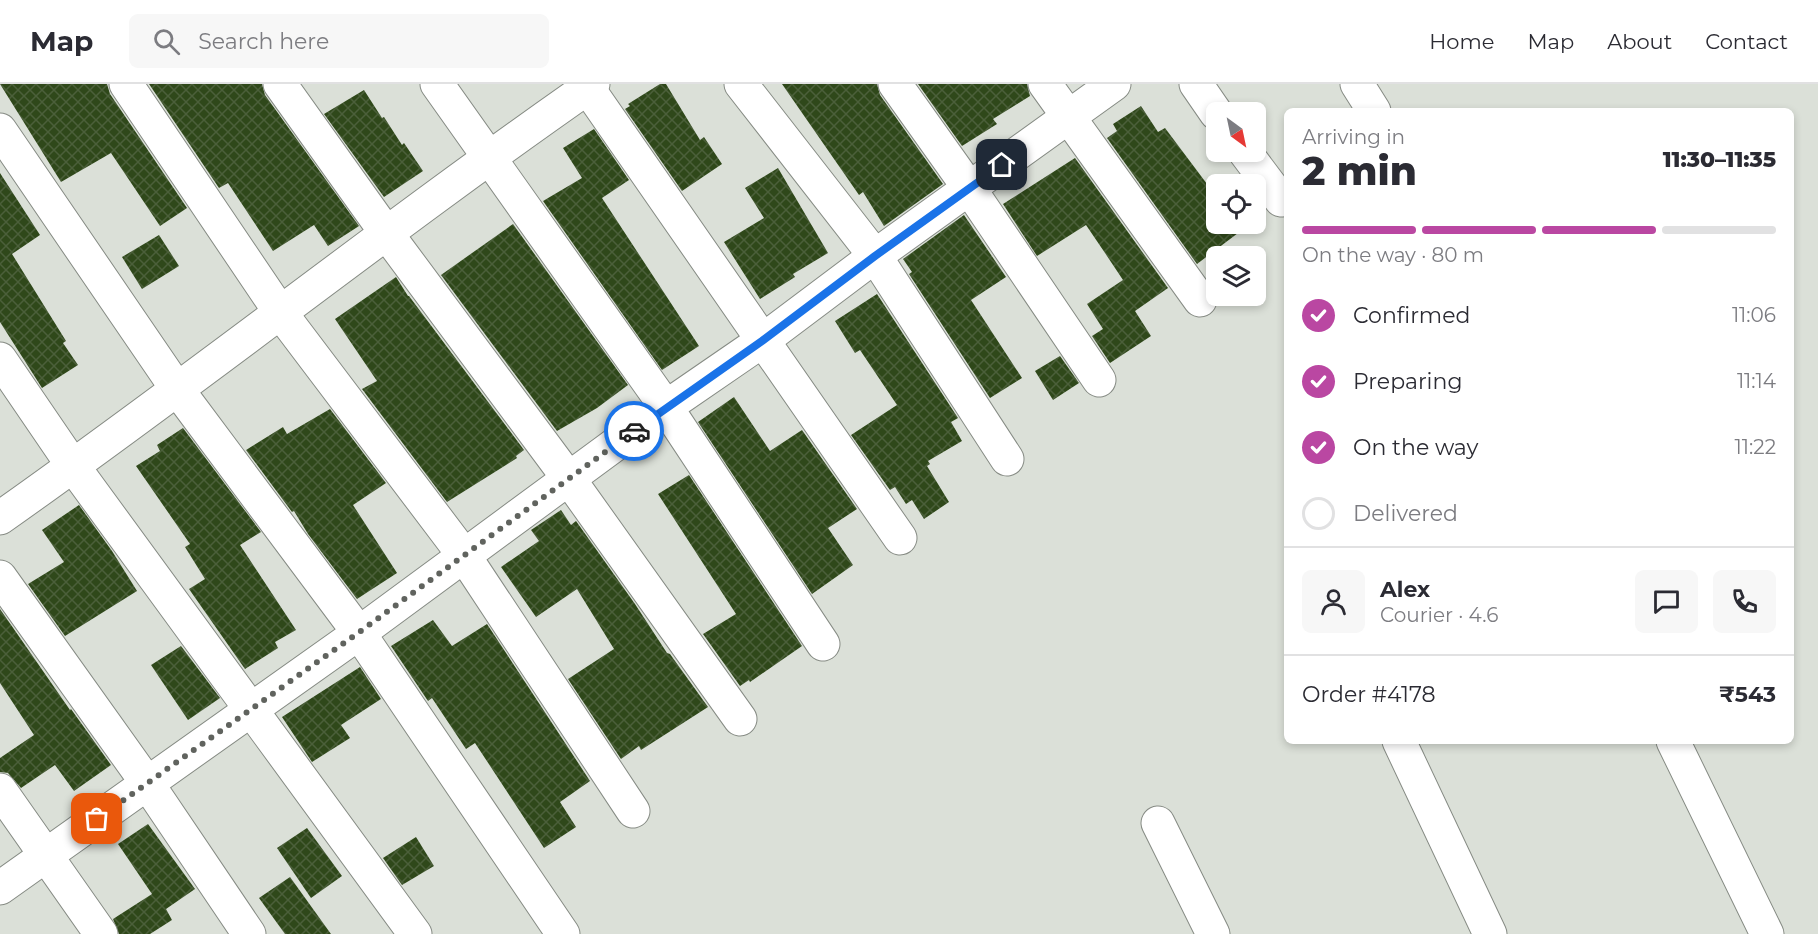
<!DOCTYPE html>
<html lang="en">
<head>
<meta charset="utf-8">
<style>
	:root { --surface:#fff; --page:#f7f7f7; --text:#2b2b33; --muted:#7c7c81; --line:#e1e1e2; --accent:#ba47a2 }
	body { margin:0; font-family:Montserrat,sans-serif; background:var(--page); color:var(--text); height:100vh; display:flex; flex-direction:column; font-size:22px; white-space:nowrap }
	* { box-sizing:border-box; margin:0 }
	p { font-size:20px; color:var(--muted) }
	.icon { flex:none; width:33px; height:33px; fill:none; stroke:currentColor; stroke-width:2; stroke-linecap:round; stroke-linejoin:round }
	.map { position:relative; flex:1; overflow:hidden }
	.sheet { position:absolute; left:1284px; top:24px; width:510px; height:636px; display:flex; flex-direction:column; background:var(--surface); border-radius:9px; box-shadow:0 3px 9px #0003 }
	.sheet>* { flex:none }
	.needle { width:39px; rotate:147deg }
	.fabs { position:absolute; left:1206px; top:18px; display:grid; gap:12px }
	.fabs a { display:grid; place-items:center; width:60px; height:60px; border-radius:9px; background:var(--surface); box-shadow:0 3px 9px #0003; font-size:30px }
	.pin { position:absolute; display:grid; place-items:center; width:51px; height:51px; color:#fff; margin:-26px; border-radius:12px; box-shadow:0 3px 9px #0006 }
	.courier { position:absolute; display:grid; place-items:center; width:60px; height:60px; margin:-30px; border:4px solid #1a73e8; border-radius:50%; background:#fff; color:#222; box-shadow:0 2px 8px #0007 }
	.overview em { font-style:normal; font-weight:800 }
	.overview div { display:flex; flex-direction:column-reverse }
	.overview { display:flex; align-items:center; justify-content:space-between; height:102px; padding:0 18px }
	h1 { font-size:39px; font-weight:800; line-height:45px }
	.bar { display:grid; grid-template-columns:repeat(4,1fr); gap:9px 6px; align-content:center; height:72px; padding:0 18px }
	.bar i { height:8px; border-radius:4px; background:var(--line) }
	.bar .active { background:var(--accent) }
	.bar p { grid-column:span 4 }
	.line { display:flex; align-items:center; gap:15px; padding:0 18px; border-top:2px solid var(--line) }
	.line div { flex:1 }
	.round { display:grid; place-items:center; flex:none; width:63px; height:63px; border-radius:9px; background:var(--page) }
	ol { padding:0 18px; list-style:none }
	li { display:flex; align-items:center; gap:18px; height:66px }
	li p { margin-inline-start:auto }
	li .icon { padding:6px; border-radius:50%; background:var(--accent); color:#fff; stroke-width:4 }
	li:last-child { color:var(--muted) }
	li i { width:33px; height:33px; border:3px solid var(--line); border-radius:50% }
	header { display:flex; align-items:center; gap:36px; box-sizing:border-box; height:84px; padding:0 30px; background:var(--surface); border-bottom:2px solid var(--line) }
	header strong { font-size:28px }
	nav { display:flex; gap:33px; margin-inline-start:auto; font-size:21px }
	.search { width:420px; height:54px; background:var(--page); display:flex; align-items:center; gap:15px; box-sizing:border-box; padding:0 21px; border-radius:9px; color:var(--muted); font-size:22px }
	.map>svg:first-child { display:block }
	.building { fill:url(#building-cross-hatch) }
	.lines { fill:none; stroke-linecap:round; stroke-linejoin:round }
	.minor-casing { stroke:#868b84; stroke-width:35 }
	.minor { stroke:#fff; stroke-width:33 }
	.done { stroke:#60635e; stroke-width:6; stroke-dasharray:0 10.8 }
	.route { stroke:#1a73e8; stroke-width:8 }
</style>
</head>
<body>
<header>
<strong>Map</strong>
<div class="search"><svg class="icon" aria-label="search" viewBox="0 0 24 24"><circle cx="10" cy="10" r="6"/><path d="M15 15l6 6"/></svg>Search here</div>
<nav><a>Home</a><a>Map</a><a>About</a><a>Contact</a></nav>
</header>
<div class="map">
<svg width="1818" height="850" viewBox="0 0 1818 850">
	<defs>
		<pattern id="building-cross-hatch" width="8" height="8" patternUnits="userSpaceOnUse" patternTransform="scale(1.5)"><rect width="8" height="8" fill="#2f481a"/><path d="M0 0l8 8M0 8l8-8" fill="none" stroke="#4b5f3a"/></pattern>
	</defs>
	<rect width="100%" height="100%" fill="#dbe0d8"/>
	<g class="building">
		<polygon points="0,0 107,0 110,10 187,124 160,142 111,69 61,98"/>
		<polygon points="149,0 262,0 265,11 359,142 328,162 314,141 273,167 228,99 219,104"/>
		<polygon points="660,0 666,0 700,56 704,53 722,80 682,107 625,25 630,22 628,20"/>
		<polygon points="782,0 877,0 880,11 943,100 884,142 863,108 859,111"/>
		<polygon points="918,0 1027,0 1030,12 993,35 997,40 962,62"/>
		<polygon points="364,6 382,34 384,33 402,61 404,59 423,87 384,113 324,30"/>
		<polygon points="1141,22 1158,48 1165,44 1216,112 1216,140 1237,140 1242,146 1197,180 1107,54 1117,47 1113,40"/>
		<polygon points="594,45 629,96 602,114 699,262 662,286 543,117 582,94 563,64"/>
		<polygon points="1075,74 1168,204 1135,227 1151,252 1110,279 1092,252 1103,245 1087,220 1123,196 1105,169 1086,141 1037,172 1003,120"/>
		<polygon points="778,84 828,169 793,190 795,193 760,215 724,158 764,134 745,104"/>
		<polygon points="0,89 40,151 12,170 66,257 63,259 78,281 42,304 0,238"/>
		<polygon points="964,131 1006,193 971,216 1022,294 990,314 909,190 912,188 903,175"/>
		<polygon points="513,140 628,301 597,324 557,347 441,191"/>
		<polygon points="159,151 179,182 142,205 122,173"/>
		<polygon points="396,193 408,212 409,212 524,366 516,372 517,374 447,418 362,305 377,297 335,235"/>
		<polygon points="877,210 958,334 951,338 962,357 928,377 930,380 927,382 949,418 924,435 912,416 906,420 895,403 890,406 851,351 897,321 860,266 855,269 835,237"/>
		<polygon points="1060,272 1079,299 1053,316 1035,287"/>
		<polygon points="734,313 770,367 802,346 857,425 828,444 853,481 812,510 698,338"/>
		<polygon points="330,325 386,399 353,421 397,489 357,515 308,450 294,427 292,428 246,366 283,343 287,350"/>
		<polygon points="183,344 261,448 240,461 296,546 275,558 278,564 245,585 189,505 205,495 185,463 190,460 136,382 160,367 157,361"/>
		<polygon points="689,391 802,562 750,598 749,596 740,602 703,550 736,530 658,410"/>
		<polygon points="79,421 112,467 137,507 65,552 28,500 64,478 42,446"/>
		<polygon points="561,426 571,441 576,437 635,520 667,569 670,570 708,623 641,666 639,662 621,675 568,595 614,565 577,505 536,533 501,483 539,457 531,446"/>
		<polygon points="0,525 70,626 71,625 111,681 74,707 55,681 21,704 8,689 0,688 0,674 34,651 0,599"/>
		<polygon points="433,536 452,562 487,540 590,697 560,718 576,743 544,764 475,659 466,665 432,614 428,617 391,562"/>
		<polygon points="181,562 220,614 188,636 151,581"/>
		<polygon points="360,583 381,615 341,641 350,654 312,678 282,633"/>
		<polygon points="148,740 195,805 166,825 172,836 150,850 119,850 113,835 152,810 118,760"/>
		<polygon points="307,744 342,792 311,814 277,764"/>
		<polygon points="416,753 434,782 402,801 383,774"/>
		<polygon points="290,793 331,850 285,850 259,814"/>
	</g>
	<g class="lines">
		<defs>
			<g id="minor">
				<polyline points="126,0 280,228 463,470 633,727"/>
				<polyline points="280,0 387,150 569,395 740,635"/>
				<polyline points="437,0 666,323 823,560"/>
				<polyline points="585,0 900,454"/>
				<polyline points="741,0 875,172 1007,375"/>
				<polyline points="895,0 969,104 1099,296"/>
				<polyline points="1045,0 1200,216"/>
				<polyline points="1196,0 1216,29"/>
				<polyline points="1357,0 1374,27"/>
				<polyline points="0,46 177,305 359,549 563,850"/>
				<polyline points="1245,68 1281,116"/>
				<polyline points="0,275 73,382 415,850"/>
				<path d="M0,434C200,293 392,140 593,0"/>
				<polyline points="0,493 147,699 249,850"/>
				<polyline points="1399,657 1490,850"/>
				<polyline points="1673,657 1767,850"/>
				<polyline points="0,706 101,850"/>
				<polyline points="1158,739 1213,850"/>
				<polyline points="0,804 359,549 666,323 762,257 875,172 1114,0"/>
			</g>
		</defs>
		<use href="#minor" class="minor-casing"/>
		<use href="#minor" class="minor"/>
	</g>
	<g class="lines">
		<polyline class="done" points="97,735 358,549 634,347"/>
		<polyline class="route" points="634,347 762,257 875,172 1002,81"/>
	</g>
</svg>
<div class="fabs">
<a><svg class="needle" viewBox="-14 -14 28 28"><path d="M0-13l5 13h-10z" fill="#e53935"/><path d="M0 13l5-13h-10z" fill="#7c7c81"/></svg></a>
<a><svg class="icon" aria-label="locate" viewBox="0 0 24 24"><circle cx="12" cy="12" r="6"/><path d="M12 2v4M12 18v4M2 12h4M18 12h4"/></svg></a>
<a><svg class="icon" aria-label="layers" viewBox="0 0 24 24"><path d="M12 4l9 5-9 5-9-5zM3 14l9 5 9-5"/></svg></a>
</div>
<div class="pin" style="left:97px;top:735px;background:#ea580c"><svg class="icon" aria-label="bag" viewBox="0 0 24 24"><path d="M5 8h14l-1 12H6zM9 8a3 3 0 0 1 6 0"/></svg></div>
<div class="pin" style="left:1002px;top:81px;background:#1f2937"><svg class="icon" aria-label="home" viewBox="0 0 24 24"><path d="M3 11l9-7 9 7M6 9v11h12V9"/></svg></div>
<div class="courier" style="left:634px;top:347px"><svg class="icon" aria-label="car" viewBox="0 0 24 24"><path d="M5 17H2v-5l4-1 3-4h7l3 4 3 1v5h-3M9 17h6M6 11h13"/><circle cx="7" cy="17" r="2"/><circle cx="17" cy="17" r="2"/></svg></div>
<section class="sheet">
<div class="overview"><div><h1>2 min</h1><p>Arriving in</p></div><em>11:30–11:35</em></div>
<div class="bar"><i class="active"></i><i class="active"></i><i class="active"></i><i></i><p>On the way · 80 m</p></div>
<ol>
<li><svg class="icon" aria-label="check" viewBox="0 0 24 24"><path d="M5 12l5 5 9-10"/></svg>Confirmed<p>11:06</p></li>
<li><svg class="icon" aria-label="check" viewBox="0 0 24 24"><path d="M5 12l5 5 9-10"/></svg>Preparing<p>11:14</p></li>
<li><svg class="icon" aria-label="check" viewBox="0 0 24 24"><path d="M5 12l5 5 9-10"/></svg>On the way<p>11:22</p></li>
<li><i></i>Delivered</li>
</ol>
<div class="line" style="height:108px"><a class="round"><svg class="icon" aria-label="person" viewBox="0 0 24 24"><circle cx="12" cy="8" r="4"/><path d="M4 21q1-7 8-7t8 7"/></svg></a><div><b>Alex</b><p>Courier · 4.6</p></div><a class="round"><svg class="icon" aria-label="chat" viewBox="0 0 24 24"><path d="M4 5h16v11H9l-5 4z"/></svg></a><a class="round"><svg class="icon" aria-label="phone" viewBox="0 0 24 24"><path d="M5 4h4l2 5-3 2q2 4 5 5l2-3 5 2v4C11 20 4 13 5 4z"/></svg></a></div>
<div class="line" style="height:78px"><div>Order #4178</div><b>₹543</b></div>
</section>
</div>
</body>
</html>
